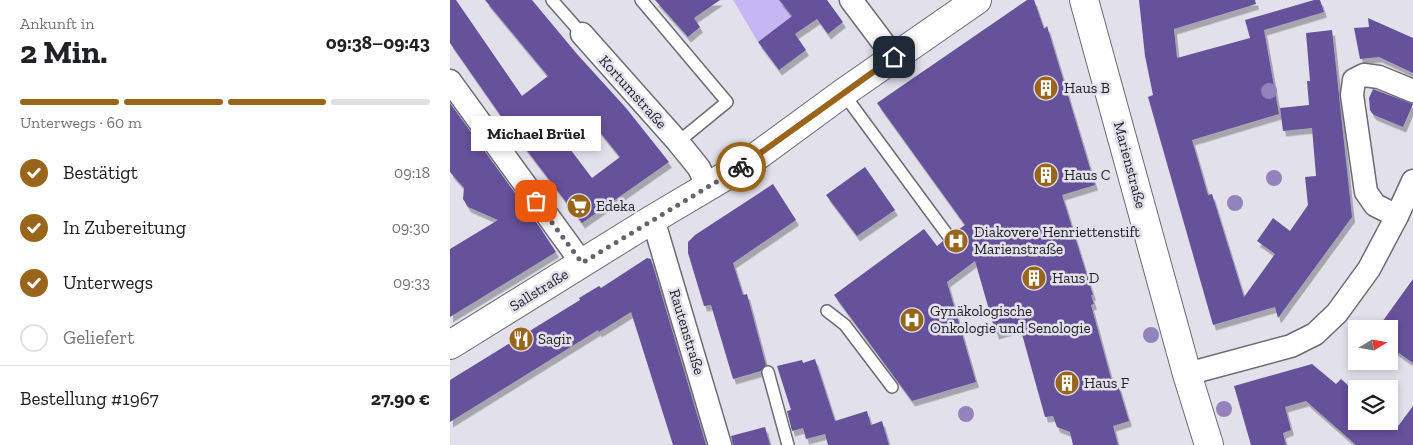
<!DOCTYPE html>
<html lang="de">
<head>
<meta charset="utf-8">
<style>
	:root { --surface:#fff; --page:#f2f2f2; --text:#202124; --muted:#757577; --line:#e0e0e0; --accent:#99651b }
	body { margin:0; font-family:"Zilla Slab",serif; background:var(--page); color:var(--text); height:100vh; display:flex; flex-direction:column; font-size:19px; white-space:nowrap }
	* { box-sizing:border-box; margin:0 }
	p { font-size:16px; color:var(--muted) }
	.icon { flex:none; width:28px; height:28px; fill:none; stroke:currentColor; stroke-width:2; stroke-linecap:round; stroke-linejoin:round }
	.map { position:relative; flex:1; overflow:hidden }
	.details { display:flex; flex-direction:column; background:var(--surface); width:450px }
	.details>* { flex:none }
	.needle { width:32px; rotate:79deg }
	.fabs { position:absolute; left:898px; top:320px; display:grid; gap:10px }
	.fabs a { display:grid; place-items:center; width:50px; height:50px; border-radius:0px; background:var(--surface); box-shadow:0 2px 8px #0003; font-size:25px }
	.pin { position:absolute; display:grid; place-items:center; width:42px; height:42px; color:#fff; margin:-21px; border-radius:10px; box-shadow:0 2px 8px #0006 }
	.courier { position:absolute; display:grid; place-items:center; width:50px; height:50px; margin:-25px; border:4px solid #99651b; border-radius:50%; background:#fff; color:#222; box-shadow:0 1px 6px #0007 }
	.bubble { position:absolute; height:35px; border-radius:0px; background:var(--surface); box-shadow:0 2px 8px #0003; font-size:16px; font-weight:700; line-height:35px; text-align:center }
	.overview em { font-style:normal; font-weight:700 }
	.overview div { display:flex; flex-direction:column-reverse }
	.overview { display:flex; align-items:center; justify-content:space-between; height:85px; padding:0 20px }
	h1 { font-size:32px; font-weight:700; line-height:38px }
	.bar { display:grid; grid-template-columns:repeat(4,1fr); gap:8px 5px; align-content:center; height:60px; padding:0 20px }
	.bar i { height:6px; border-radius:4px; background:var(--line) }
	.bar .current { background:var(--accent) }
	.bar p { grid-column:span 4 }
	.line { display:flex; align-items:center; gap:12px; padding:0 20px; border-top:1px solid var(--line) }
	.line div { flex:1 }
	ol { padding:0 20px; list-style:none }
	li { display:flex; align-items:center; gap:15px; height:55px }
	li p { margin-inline-start:auto }
	li .icon { padding:5px; border-radius:50%; background:var(--accent); color:#fff; stroke-width:4 }
	li:last-child { color:var(--muted) }
	li i { width:28px; height:28px; border:2px solid var(--line); border-radius:50% }
	main { display:flex; flex:1; min-height:0 }
	.map>svg:first-child { display:block }
	.green { fill:#c5b7f4 }
	.building { fill:#66519b; fill-rule:evenodd; filter:url(#shadow) }
	.lines { fill:none; stroke-linecap:round; stroke-linejoin:round }
	.service-casing { stroke:#6c6a73; stroke-width:14 }
	.minor-casing { stroke:#6c6a73; stroke-width:25 }
	.tertiary-casing { stroke:#6c6a73; stroke-width:30 }
	.secondary-casing { stroke:#6c6a73; stroke-width:30 }
	.service { stroke:#fff; stroke-width:11 }
	.minor { stroke:#fff; stroke-width:22 }
	.tertiary { stroke:#fff; stroke-width:28 }
	.secondary { stroke:#fff; stroke-width:28 }
	.tree { fill:#9482ba }
	.done { stroke:#65646a; stroke-width:5; stroke-dasharray:0 9 }
	.route { stroke:#99651b; stroke-width:6 }
	.labels { text-anchor:middle; stroke-width:5; stroke-linejoin:round; paint-order:stroke }
	.poi-label { font-size:15px; fill:#222125; stroke:#e2e0eb; text-anchor:start }
	.street-label { font-size:15px; fill:#222125; stroke:#e2e0eb }
</style>
</head>
<body>
<main>
<section class="details">
<div class="overview"><div><h1>2 Min.</h1><p>Ankunft in</p></div><em>09:38–09:43</em></div>
<div class="bar"><i class="current"></i><i class="current"></i><i class="current"></i><i></i><p>Unterwegs · 60 m</p></div>
<ol>
<li><svg class="icon" aria-label="check" viewBox="0 0 24 24"><path d="M5 12l5 5 9-10"/></svg>Bestätigt<p>09:18</p></li>
<li><svg class="icon" aria-label="check" viewBox="0 0 24 24"><path d="M5 12l5 5 9-10"/></svg>In Zubereitung<p>09:30</p></li>
<li><svg class="icon" aria-label="check" viewBox="0 0 24 24"><path d="M5 12l5 5 9-10"/></svg>Unterwegs<p>09:33</p></li>
<li><i></i>Geliefert</li>
</ol>
<div class="line" style="height:65px"><div>Bestellung #1967</div><b>27.90 €</b></div>
</section>
<div class="map">
<svg width="963" height="445" viewBox="0 0 963 445">
	<defs>
		<filter id="shadow"><feDropShadow dx="3" dy="5.5" stdDeviation="0" flood-color="#0004"/></filter>
	</defs>
	<rect width="100%" height="100%" fill="#e2e0eb"/>
	<polygon class="green" points="283,0 329,0 342,16 308,42"/>
	<g class="building">
		<path d="M0,0H6L72,96L98,76L35,0H82L127,54L176,108L219,162L132,223L53,119L0,43ZM144,125L170,157L142,178L117,145Z"/>
		<polygon points="205,0 270,0 244,18 250,27 238,37"/>
		<polygon points="329,0 377,0 393,22 378,34 367,19 345,34 356,50 329,70 308,42 342,16"/>
		<polygon points="577,0 584,0 594,29 597,26 645,185 612,195 643,295 641,295 644,304 641,305 662,382 667,381 679,421 663,426 668,445 623,445 620,432 607,427 603,416 595,417 570,327 546,334 525,261 497,282 526,382 462,401 384,295 474,229 487,246 493,241 499,244 506,240 505,232 515,225 427,103"/>
		<polygon points="689,0 805,0 806,4 724,29 727,58 800,38 795,20 864,0 870,0 874,12 814,30 829,114 742,140 758,195 762,194 794,297 825,254 807,241 823,218 840,231 858,205 855,177 866,176 862,128 833,131 830,108 859,105 857,81 860,81 856,33 882,30 902,217 828,318 825,307 763,325 698,97 703,95 695,56"/>
		<polygon points="918,18 963,38 963,73 929,57 910,59 904,28 919,27"/>
		<polygon points="923,89 963,104 953,127 924,115 922,113 920,110 919,98"/>
		<polygon points="0,103 91,229 106,252 0,317 0,249 48,220 18,207 13,199 14,188 0,172"/>
		<polygon points="415,167 445,210 407,236 376,195"/>
		<polygon points="323,184 346,220 283,263 293,295 297,294 316,365 311,371 283,379 261,305 254,306 238,253 238,242 245,235"/>
		<polygon points="197,258 201,259 256,445 223,445 181,312 149,332 148,330 0,422 0,380 130,300 129,298 149,286 151,288"/>
		<polygon points="963,279 963,363 939,346 939,329 927,329"/>
		<polygon points="365,359 385,421 417,411 421,425 432,421 439,445 378,445 375,434 356,439 353,428 342,431 337,411 341,410 327,366 352,360 353,363"/>
		<polygon points="862,364 886,384 891,379 906,392 906,421 938,421 946,429 963,406 963,445 906,445 856,401 835,407 841,430 833,433 836,445 801,445 784,386"/>
		<polygon points="315,427 320,445 283,445 281,436"/>
	</g>
	<g class="lines">
		<defs>
			<g id="service">
				<polyline points="102,0 132,34"/>
				<polyline points="191,0 277,102 228,142"/>
				<polyline points="393,93 499,237"/>
				<polyline points="377,311 395,325 442,387"/>
				<polyline points="318,372 338,445"/>
			</g>
			<g id="minor">
				<polyline points="401,0 444,57"/>
				<polyline points="132,34 228,142 249,168 258,188"/>
				<polyline points="0,81 132,263"/>
				<polyline points="947,216 925,205 916,192 902,95 904,80 914,75 929,77 963,91"/>
				<polyline points="203,219 270,445"/>
				<polyline points="737,374 841,346 865,334 887,313 919,269 947,216 963,181"/>
			</g>
			<polyline id="tertiary" points="0,345 203,219 296,164 393,93 527,0"/>
			<polyline id="secondary" points="634,0 737,374 759,445"/>
		</defs>
		<use href="#service" class="service-casing"/>
		<use href="#minor" class="minor-casing"/>
		<use href="#tertiary" class="tertiary-casing"/>
		<use href="#secondary" class="secondary-casing"/>
		<use href="#service" class="service"/>
		<use href="#minor" class="minor"/>
		<use href="#tertiary" class="tertiary"/>
		<use href="#secondary" class="secondary"/>
	</g>
	<g class="tree">
		<circle cx="819" cy="91" r="8"/>
		<circle cx="824" cy="178" r="8"/>
		<circle cx="785" cy="203" r="8"/>
		<circle cx="701" cy="335" r="8"/>
		<circle cx="774" cy="409" r="8"/>
		<circle cx="516" cy="414" r="8"/>
	</g>
	<g class="lines">
		<polyline class="done" points="86,201 132,263 291,167"/>
		<polyline class="route" points="291,167 444,57"/>
	</g>
	<defs>
		<symbol id="building-disc" viewBox="-11 -11 22 22"><circle r="9.5" fill="#99651b" stroke="#e2e0eb"/><path d="M-4-6H4V6H1V3H-1V6H-4ZM-2.5-4.3h1.7v1.8h-1.7ZM.8-4.3h1.7v1.8H.8ZM-2.5-1h1.7V.8h-1.7ZM.8-1h1.7V.8H.8Z" fill="#fff"/></symbol>
		<symbol id="supermarket-disc" viewBox="-11 -11 22 22"><circle r="9.5" fill="#99651b" stroke="#e2e0eb"/><path d="M-6-5.5h2.5l.6 2H6L4.5 2H-2.5L-4.4-4H-6ZM-1.5 3.2a1.3 1.3 0 1 0 .1 0ZM3 3.2a1.3 1.3 0 1 0 .1 0Z" fill="#fff"/></symbol>
		<symbol id="hospital-disc" viewBox="-11 -11 22 22"><circle r="9.5" fill="#99651b" stroke="#e2e0eb"/><path d="M-5-5h3v3.5h4V-5h3V5h-3V1.5h-4V5h-3Z" fill="#fff"/></symbol>
		<symbol id="restaurant-disc" viewBox="-11 -11 22 22"><circle r="9.5" fill="#99651b" stroke="#e2e0eb"/><path d="M-5-6h1v4h1v-4h1v4h1v-4h1v5L-1.5 .5V6h-2V.5L-5-1ZM5-6V6H3V1.5H1.5Q1.5-4 5-6Z" fill="#fff"/></symbol>
	</defs>
	<g fill-rule="evenodd">
		<use href="#building-disc" x="582" y="74" width="28" height="28"/>
		<use href="#building-disc" x="582" y="161" width="28" height="28"/>
		<use href="#supermarket-disc" x="115" y="192" width="28" height="28"/>
		<use href="#hospital-disc" x="492" y="227" width="28" height="28"/>
		<use href="#building-disc" x="570" y="264" width="28" height="28"/>
		<use href="#hospital-disc" x="448" y="306" width="28" height="28"/>
		<use href="#restaurant-disc" x="57" y="325" width="28" height="28"/>
		<use href="#building-disc" x="603" y="369" width="28" height="28"/>
	</g>
	<g class="labels">
		<g class="poi-label">
			<text x="614" y="93">Haus B</text>
			<text x="614" y="180">Haus C</text>
			<text x="146" y="211">Edeka</text>
			<text x="524" y="237">Diakovere Henriettenstift<tspan x="524" dy="17">Marienstraße</tspan></text>
			<text x="602" y="283">Haus D</text>
			<text x="480" y="316">Gynäkologische<tspan x="480" dy="17">Onkologie und Senologie</tspan></text>
			<text x="88" y="344">Sagir</text>
			<text x="634" y="388">Haus F</text>
		</g>
		<g class="street-label">
			<text transform="translate(183 92) rotate(48)" y="5">Kortumstraße</text>
			<text transform="translate(680 165) rotate(75)" y="5">Marienstraße</text>
			<text transform="translate(89 290) rotate(-32)" y="5">Sallstraße</text>
			<text transform="translate(237 332) rotate(73)" y="5">Rautenstraße</text>
		</g>
	</g>
</svg>
<div class="fabs">
<a><svg class="needle" viewBox="-14 -14 28 28"><path d="M0-13l5 13h-10z" fill="#e53935"/><path d="M0 13l5-13h-10z" fill="#757577"/></svg></a>
<a><svg class="icon" aria-label="layers" viewBox="0 0 24 24"><path d="M12 4l9 5-9 5-9-5zM3 14l9 5 9-5"/></svg></a>
</div>
<div class="pin" style="left:86px;top:201px;background:#ea580c"><svg class="icon" aria-label="bag" viewBox="0 0 24 24"><path d="M5 8h14l-1 12H6zM9 8a3 3 0 0 1 6 0"/></svg></div>
<div class="pin" style="left:444px;top:57px;background:#1f2937"><svg class="icon" aria-label="home" viewBox="0 0 24 24"><path d="M3 11l9-7 9 7M6 9v11h12V9"/></svg></div>
<div class="courier" style="left:291px;top:167px"><svg class="icon" aria-label="bike" viewBox="0 0 24 24"><circle cx="6" cy="16" r="4"/><circle cx="18" cy="16" r="4"/><path d="M6 16l4-8h5l3 8M10 8l3 8H6M13 5h3"/></svg></div>
<div class="bubble" style="left:21px;top:116px;width:130px">Michael Brüel</div>
</div>
</main>
</body>
</html>
